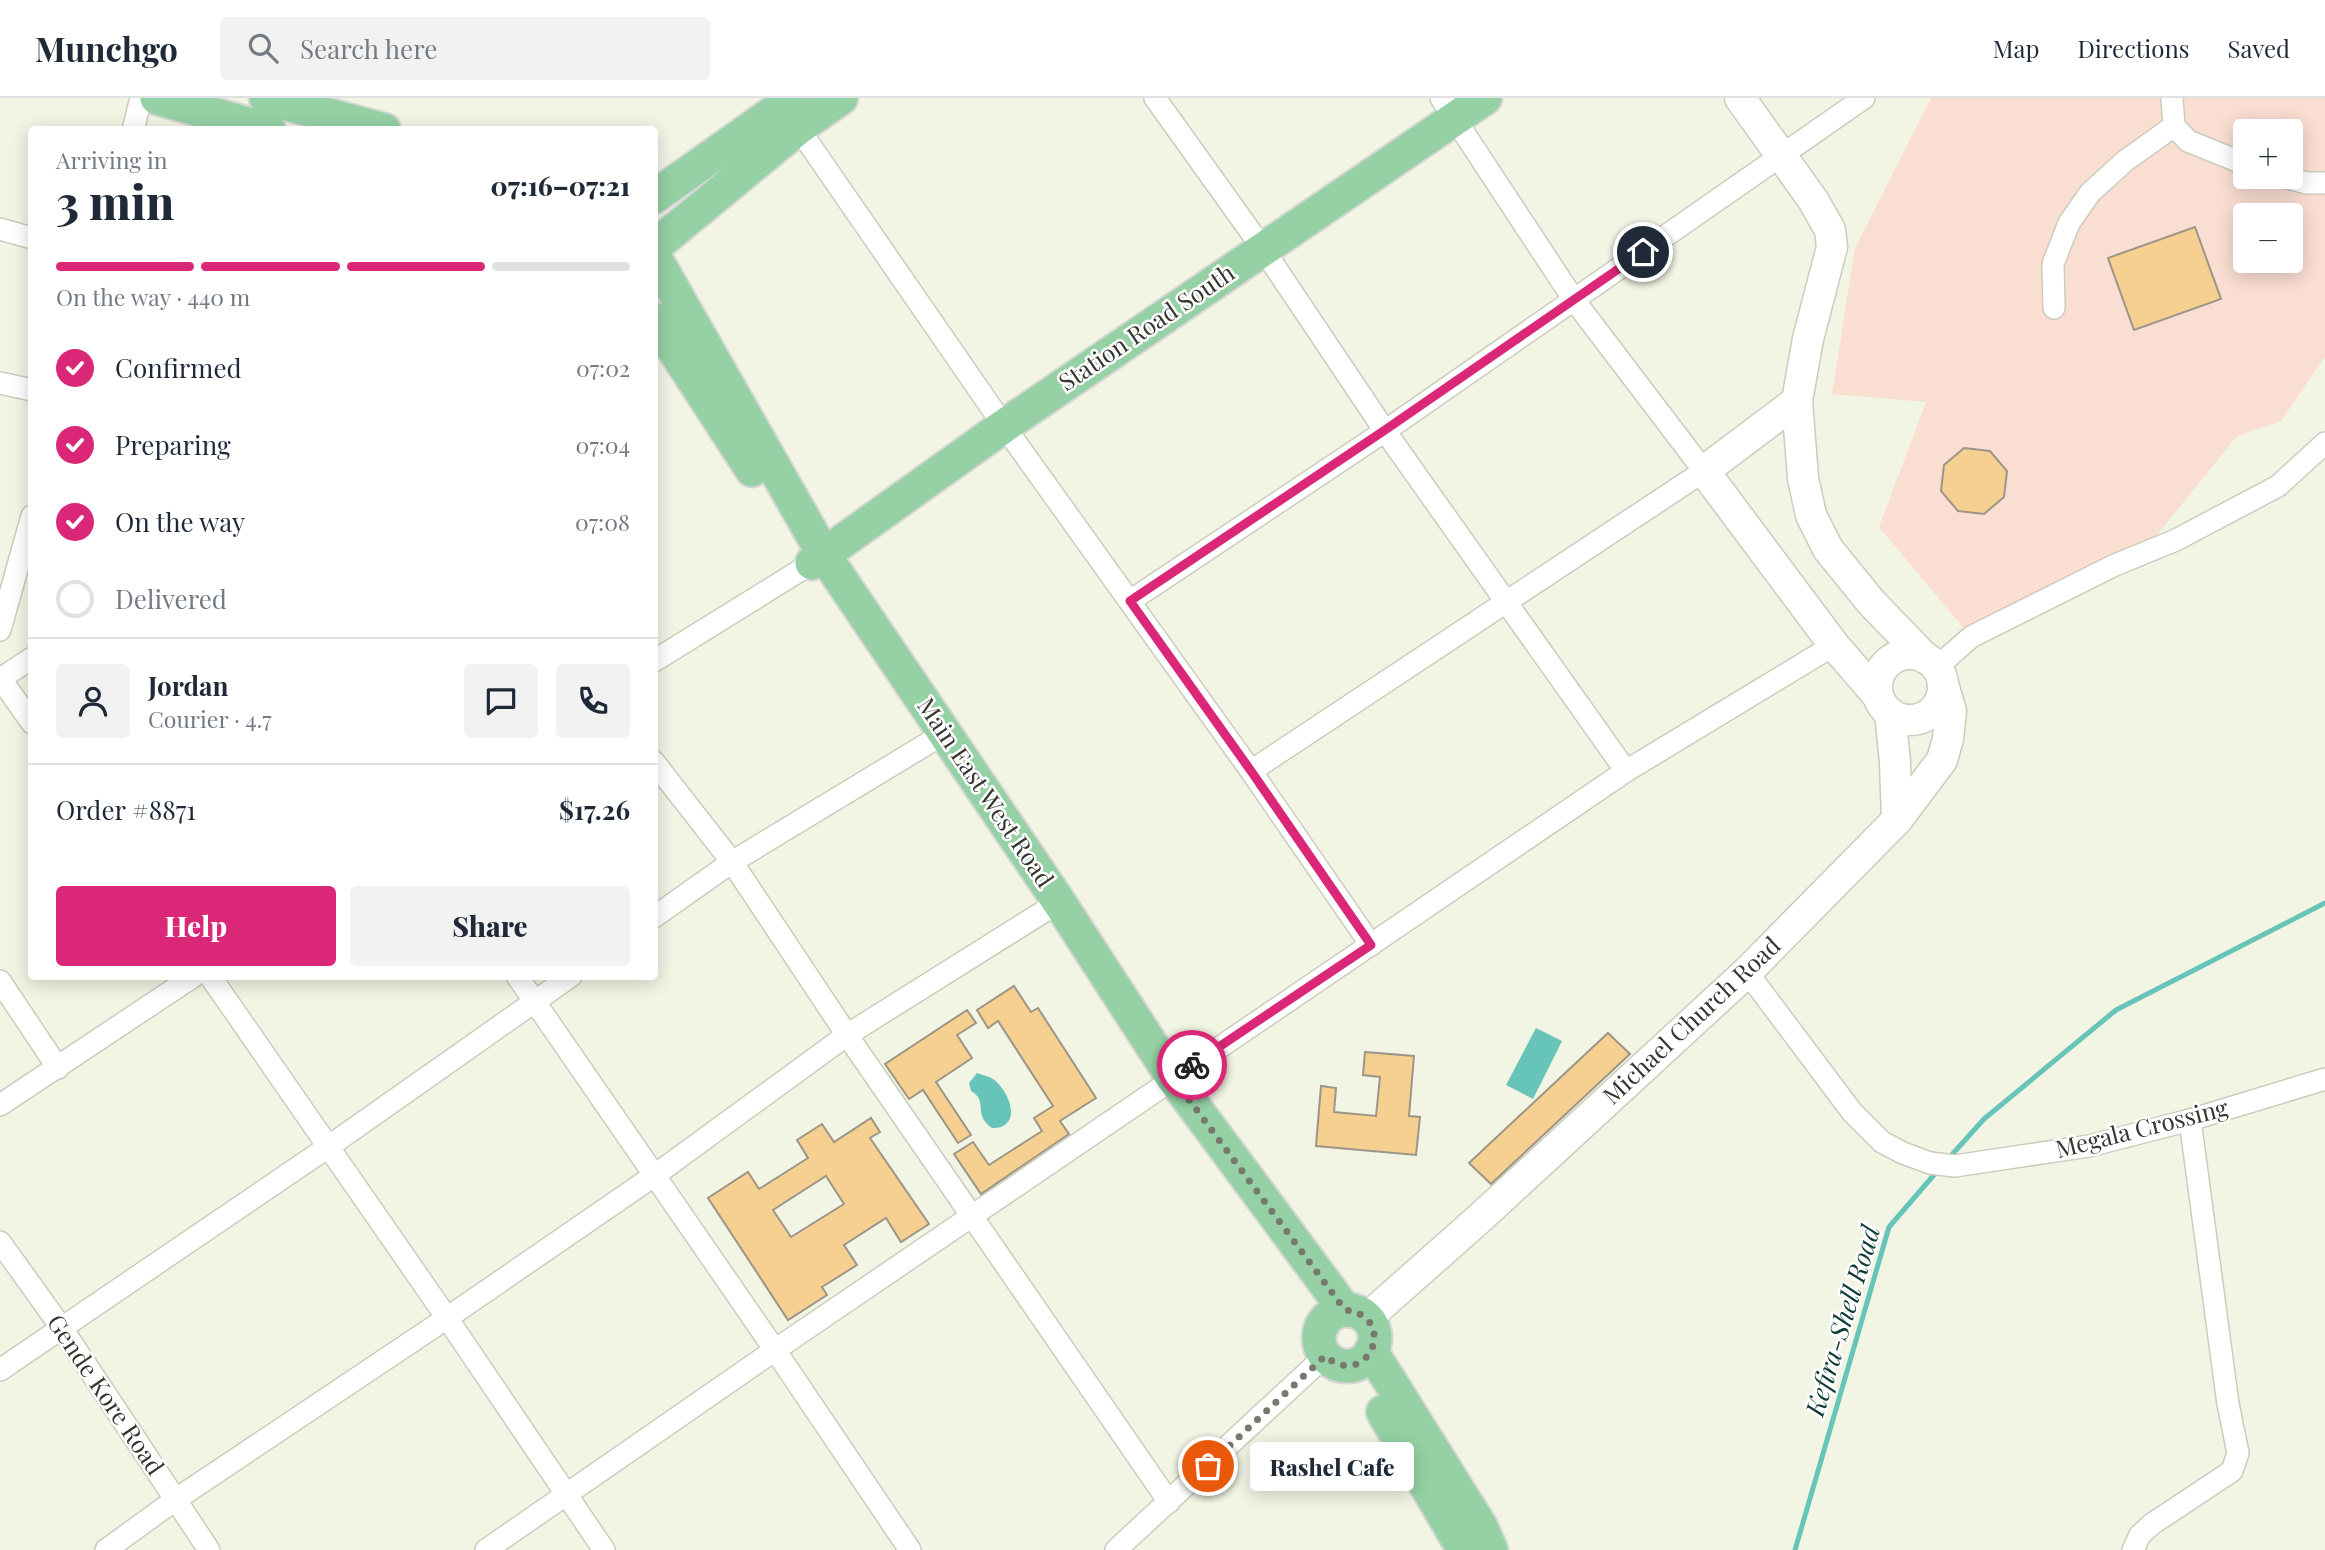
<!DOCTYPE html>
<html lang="en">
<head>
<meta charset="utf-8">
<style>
	:root { --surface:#fff; --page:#f2f2f3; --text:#1f2937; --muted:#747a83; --line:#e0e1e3; --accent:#db2777 }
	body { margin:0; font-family:"Playfair Display",serif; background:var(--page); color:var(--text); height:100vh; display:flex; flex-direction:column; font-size:26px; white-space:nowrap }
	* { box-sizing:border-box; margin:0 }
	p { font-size:23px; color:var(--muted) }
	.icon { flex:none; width:38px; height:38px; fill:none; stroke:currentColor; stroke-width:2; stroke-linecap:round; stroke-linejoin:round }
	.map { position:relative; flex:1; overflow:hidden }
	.panel { position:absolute; left:28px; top:28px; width:630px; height:854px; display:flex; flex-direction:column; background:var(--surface); border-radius:7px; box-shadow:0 4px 18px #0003 }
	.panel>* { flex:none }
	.controls { position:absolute; left:2233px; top:21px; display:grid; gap:14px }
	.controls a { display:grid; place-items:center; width:70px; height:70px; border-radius:7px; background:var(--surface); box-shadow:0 4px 18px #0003; font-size:35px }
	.pin { position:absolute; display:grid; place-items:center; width:60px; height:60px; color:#fff; margin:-30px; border:4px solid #fff; border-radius:50%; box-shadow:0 2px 7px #0007 }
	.courier { position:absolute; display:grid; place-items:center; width:70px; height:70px; margin:-35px; border:5px solid #db2777; border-radius:50%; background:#fff; color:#222; box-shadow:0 2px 9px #0007 }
	.bubble { position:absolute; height:49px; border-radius:7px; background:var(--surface); box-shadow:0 4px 18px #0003; font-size:23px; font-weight:800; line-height:49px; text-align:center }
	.headline em { font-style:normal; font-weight:800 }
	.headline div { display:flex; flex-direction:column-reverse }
	.headline { display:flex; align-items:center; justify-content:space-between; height:119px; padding:0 28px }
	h1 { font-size:46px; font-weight:800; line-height:52px }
	.bar { display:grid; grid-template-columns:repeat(4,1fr); gap:10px 7px; align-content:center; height:84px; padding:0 28px }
	.bar i { height:9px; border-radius:5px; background:var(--line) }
	.bar .current { background:var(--accent) }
	.bar p { grid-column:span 4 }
	.line { display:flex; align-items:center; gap:18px; padding:0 28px; border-top:2px solid var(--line) }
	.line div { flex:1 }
	.round { display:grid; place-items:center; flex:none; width:74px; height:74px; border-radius:7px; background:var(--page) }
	ol { padding:0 28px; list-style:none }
	li { display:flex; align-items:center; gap:21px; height:77px }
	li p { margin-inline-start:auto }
	li .icon { padding:7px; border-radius:50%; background:var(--accent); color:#fff; stroke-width:4 }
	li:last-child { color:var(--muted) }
	li i { width:38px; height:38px; border:4px solid var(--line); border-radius:50% }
	.primary-button { display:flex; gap:14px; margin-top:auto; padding:14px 28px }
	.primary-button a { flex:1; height:80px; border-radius:7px; background:var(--accent); color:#fff; font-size:28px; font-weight:800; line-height:80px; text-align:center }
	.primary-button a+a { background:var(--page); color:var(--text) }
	header { display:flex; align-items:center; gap:42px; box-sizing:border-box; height:98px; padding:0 35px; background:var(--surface); border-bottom:2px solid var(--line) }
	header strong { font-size:33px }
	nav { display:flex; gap:38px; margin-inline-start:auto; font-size:24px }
	.search { width:490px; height:63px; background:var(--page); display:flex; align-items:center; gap:18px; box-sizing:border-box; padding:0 24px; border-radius:7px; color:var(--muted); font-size:26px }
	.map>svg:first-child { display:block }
	.green { fill:#fbded2; fill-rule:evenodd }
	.water { fill:#67c4b8 }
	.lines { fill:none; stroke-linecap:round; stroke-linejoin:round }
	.stream { stroke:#67c4b8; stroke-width:5 }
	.building { fill:#f6d091; stroke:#9d9587; stroke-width:2; fill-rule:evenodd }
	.minor-casing { stroke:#cacdbc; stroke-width:24 }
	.secondary-casing { stroke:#cacdbc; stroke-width:33 }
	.primary-casing { stroke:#d6d7d5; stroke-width:37 }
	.minor { stroke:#fff; stroke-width:21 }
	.secondary { stroke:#fff; stroke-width:30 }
	.primary { stroke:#95d1a5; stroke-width:33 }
	.done { stroke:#76796e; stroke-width:7; stroke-dasharray:0 12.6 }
	.route { stroke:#db2777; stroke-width:9 }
	.labels { text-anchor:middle; stroke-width:5; stroke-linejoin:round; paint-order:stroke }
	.street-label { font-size:24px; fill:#34362f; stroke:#fff }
	.water-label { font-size:26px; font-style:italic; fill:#0e3b36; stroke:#fff }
</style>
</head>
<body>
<header>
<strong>Munchgo</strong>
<div class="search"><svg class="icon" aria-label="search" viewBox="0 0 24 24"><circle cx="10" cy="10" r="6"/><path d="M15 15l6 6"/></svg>Search here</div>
<nav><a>Map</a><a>Directions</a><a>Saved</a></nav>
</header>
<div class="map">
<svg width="2325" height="1452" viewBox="0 0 2325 1452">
	<rect width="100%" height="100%" fill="#f2f5e4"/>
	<path class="green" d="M1931,0H2325V259L2281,323L2237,338L2140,458L1971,539L1879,429L1926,304L1832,296L1855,150ZM2245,33H2291V79H2245ZM2245,117H2291V163H2245Z"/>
	<g class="water">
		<polygon points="1536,930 1562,943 1533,1001 1506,987"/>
		<path d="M977,975C982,977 988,978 993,981C1005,989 1021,1018 1003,1028C999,1030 995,1030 992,1030C972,1016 989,1003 971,993L969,985Z"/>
	</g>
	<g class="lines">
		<g class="stream">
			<polyline points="1948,1061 1984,1021 2116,912 2325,805"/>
			<polyline points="1795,1452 1889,1129 1939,1071"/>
		</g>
	</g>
	<g class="building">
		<polygon points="2195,129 2221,201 2134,232 2108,160"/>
		<polygon points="1964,350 1990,353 2007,373 2004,399 1984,416 1958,413 1941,393 1944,367"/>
		<polygon points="1014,888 1031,914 1038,910 1096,1000 1060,1023 1069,1036 981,1096 954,1056 973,1044 989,1067 1042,1033 1034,1020 1053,1008 998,923 988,930 977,912"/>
		<polygon points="967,912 976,925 957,937 972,960 936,984 971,1037 958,1045 923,992 909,1001 885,966"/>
		<polygon points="1608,935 1630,956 1491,1086 1469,1065"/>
		<polygon points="1365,954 1414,958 1409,1018 1420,1019 1416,1057 1316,1048 1321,988 1336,990 1334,1014 1376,1018 1380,979 1363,977"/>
		<path d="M871,1020L880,1034L870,1040L929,1126L901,1144L886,1120L844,1147L857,1167L822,1189L827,1197L788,1222L708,1100L748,1074L759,1091L808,1060L797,1042L822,1026L834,1044ZM826,1078L844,1106L791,1139L773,1112Z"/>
	</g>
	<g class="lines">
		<defs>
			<g id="minor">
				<polyline points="2172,0 2174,28 2188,43 2245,66"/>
				<polyline points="792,21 1004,328 1251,673"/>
				<polyline points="133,32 141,0"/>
				<polyline points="2284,79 2307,85 2325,85"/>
				<polyline points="0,131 32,140"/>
				<polyline points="2054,210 2053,166 2069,125 2090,95 2125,63 2174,28"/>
				<polyline points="0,285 32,292"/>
				<polyline points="1130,503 1385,333 1864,0"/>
				<polyline points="0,532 32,418"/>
				<polyline points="654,563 812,465"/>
				<polyline points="1937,569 1971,539 2115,467 2176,442 2278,388 2325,345"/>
				<polyline points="0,580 32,625"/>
				<polyline points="0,581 32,560"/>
				<polyline points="654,664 732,764 847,937 1169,1404"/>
				<polyline points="1626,673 1834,547"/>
				<polyline points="654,819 732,764 935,641"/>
				<polyline points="1371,847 1251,673 1704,373 1574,202 1441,0"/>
				<polyline points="1747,874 1852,1014 1882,1044 1903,1055 1930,1065 1955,1068 2089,1048 2190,1022 2325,981"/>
				<polyline points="210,878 447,1220 604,1452"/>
				<polyline points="517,878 775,1252 910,1452"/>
				<polyline points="0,883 58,970"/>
				<polyline points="0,1007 194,878"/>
				<polyline points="0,1144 61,1229 209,1452"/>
				<polyline points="0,1272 328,1049 571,878"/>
				<polyline points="106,1452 175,1402 447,1220 655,1077 847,937 1059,804"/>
				<polyline points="486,1452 775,1252 1626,673 1385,333 1263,151 1155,0"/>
				<polyline points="1116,1452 1325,1258"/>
				<polyline points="2133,1452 2140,1437 2152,1426 2232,1373 2238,1355 2228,1306 2190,1022"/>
			</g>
			<g id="secondary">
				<polyline points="1740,0 1813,102 1830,132 1832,149 1808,241 1797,303 1803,380 1811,417 1828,451 1871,504 1925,560"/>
				<polyline points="1797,303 1704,373 1834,547 1878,598"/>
				<circle cx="1910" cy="589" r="33"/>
				<polyline points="1890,615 1895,664 1897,722"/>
				<polyline points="1367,1220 1480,1120 1747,874 1897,722 1942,662 1948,641 1951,613 1943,586"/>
			</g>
			<g id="primary">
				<polyline points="157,0 269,32"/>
				<polyline points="266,0 384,32"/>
				<polyline points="654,99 794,0"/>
				<polyline points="654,149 798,30 841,0"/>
				<polyline points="654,158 824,457 1059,804 1173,980 1345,1212"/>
				<polyline points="654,221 752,372"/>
				<polyline points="812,465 1004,328 1485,0"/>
				<circle cx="1347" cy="1240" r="28"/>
				<polyline points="1371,1253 1481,1429 1491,1452"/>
				<polyline points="1383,1314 1464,1452"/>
			</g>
		</defs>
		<use href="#minor" class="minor-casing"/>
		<use href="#secondary" class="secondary-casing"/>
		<use href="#primary" class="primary-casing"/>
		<use href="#minor" class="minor"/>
		<use href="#secondary" class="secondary"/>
		<use href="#primary" class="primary"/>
	</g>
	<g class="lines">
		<path class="done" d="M1192,967L1173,980L1345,1212C1400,1218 1368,1294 1325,1258L1208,1368"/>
		<polyline class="route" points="1192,967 1371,847 1251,673 1130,503 1385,332 1643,154"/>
	</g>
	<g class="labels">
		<g class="street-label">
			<text transform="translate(1147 230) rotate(-34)" y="8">Station Road South</text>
			<text transform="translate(985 695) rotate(56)" y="8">Main East West Road</text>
			<text transform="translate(1692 923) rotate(-43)" y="8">Michael Church Road</text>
			<text transform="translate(2142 1031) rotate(-14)" y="8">Megala Crossing</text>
			<text transform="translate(105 1297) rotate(56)" y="8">Gende Kore Road</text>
		</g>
		<g class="water-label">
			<text transform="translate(1843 1223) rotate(-73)" y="9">Kefira-Shell Road</text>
		</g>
	</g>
</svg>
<div class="controls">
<a>+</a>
<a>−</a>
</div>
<div class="pin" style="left:1208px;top:1368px;background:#ea580c"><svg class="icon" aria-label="bag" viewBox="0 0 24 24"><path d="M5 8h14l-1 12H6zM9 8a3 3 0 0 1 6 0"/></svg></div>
<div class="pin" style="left:1643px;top:154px;background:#1f2937"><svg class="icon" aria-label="home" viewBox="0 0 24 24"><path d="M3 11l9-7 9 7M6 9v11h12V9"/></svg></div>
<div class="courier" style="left:1192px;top:967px"><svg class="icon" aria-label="bike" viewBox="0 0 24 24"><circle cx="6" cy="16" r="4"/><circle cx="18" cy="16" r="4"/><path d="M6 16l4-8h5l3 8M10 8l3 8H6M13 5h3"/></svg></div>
<div class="bubble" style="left:1250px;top:1344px;width:164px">Rashel Cafe</div>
<section class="panel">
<div class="headline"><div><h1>3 min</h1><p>Arriving in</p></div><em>07:16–07:21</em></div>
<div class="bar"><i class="current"></i><i class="current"></i><i class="current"></i><i></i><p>On the way · 440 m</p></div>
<ol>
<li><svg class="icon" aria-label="check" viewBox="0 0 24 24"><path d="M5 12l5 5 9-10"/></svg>Confirmed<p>07:02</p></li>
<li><svg class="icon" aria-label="check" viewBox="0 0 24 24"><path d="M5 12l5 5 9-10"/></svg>Preparing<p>07:04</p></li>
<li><svg class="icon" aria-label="check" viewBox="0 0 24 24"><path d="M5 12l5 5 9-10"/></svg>On the way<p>07:08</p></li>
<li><i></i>Delivered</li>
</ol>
<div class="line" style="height:126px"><a class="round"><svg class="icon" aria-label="person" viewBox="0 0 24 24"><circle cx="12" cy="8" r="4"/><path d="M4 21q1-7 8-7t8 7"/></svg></a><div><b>Jordan</b><p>Courier · 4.7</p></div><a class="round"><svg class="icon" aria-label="chat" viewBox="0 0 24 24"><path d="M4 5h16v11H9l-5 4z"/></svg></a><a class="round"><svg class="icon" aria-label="phone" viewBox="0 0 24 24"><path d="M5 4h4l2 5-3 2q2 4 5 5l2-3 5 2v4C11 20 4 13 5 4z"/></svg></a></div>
<div class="line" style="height:91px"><div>Order #8871</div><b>$17.26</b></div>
<div class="primary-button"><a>Help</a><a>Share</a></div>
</section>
</div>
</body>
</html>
